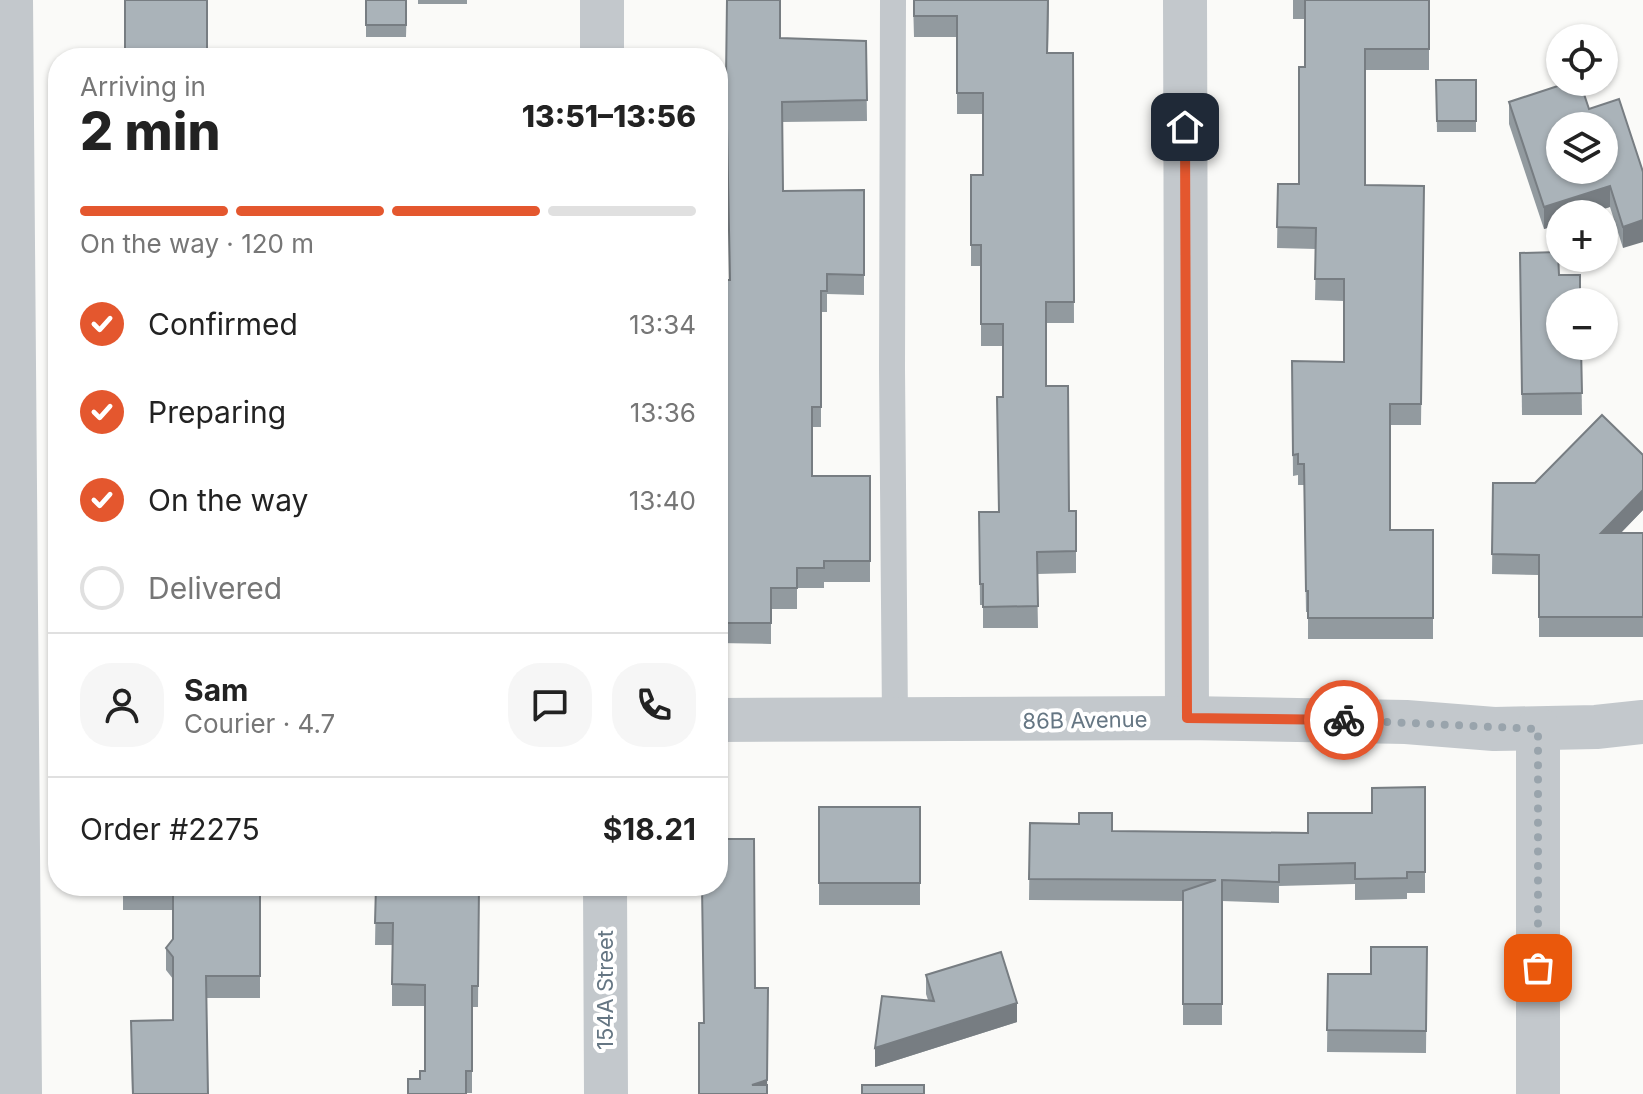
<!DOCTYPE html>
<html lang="en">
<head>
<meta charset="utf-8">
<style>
	:root { --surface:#fff; --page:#f6f6f6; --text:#222; --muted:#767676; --line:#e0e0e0; --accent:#e4572e }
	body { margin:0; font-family:Inter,sans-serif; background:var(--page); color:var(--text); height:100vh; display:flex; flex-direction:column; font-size:30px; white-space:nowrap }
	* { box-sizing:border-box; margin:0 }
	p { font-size:26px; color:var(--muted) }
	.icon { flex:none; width:44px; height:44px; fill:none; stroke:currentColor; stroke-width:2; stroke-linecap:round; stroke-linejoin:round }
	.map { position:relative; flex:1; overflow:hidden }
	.side { position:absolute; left:48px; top:48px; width:680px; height:848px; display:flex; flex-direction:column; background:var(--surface); border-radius:32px; box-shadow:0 2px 6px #0004 }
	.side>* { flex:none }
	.tools { position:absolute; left:1546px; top:24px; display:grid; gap:16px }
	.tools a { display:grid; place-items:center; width:72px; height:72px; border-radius:50%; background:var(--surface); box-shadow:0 2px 6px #0004; font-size:40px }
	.pin { position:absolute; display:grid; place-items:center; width:68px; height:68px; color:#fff; margin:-34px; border-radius:16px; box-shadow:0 4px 12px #0006 }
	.courier { position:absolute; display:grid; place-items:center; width:80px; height:80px; margin:-40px; border:6px solid #e4572e; border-radius:50%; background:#fff; color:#222; box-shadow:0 2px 10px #0007 }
	.overview em { font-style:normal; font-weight:800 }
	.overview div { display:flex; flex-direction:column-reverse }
	.overview { display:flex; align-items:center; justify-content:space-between; height:136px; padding:0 32px }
	h1 { font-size:52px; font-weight:800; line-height:60px }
	.bar { display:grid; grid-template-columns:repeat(4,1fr); gap:12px 8px; align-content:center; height:96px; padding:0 32px }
	.bar i { height:10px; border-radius:6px; background:var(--line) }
	.bar .current { background:var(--accent) }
	.bar p { grid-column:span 4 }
	.line { display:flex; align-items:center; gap:20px; padding:0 32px; border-top:2px solid var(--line) }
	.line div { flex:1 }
	.round { display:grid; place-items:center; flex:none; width:84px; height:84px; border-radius:32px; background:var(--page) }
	ol { padding:0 32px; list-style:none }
	li { display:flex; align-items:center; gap:24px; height:88px }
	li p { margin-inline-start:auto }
	li .icon { padding:8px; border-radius:50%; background:var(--accent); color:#fff; stroke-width:4 }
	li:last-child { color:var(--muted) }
	li i { width:44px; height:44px; border:4px solid var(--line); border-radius:50% }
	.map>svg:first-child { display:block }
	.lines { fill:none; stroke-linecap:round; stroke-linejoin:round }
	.service { stroke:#c3c8cc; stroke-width:26 }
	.minor { stroke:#c3c8cc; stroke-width:44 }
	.wall { fill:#929a9f }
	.shaded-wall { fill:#777d82 }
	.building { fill:#aab3b9; stroke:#777d82; stroke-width:2; fill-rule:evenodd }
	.done { stroke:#99a4ac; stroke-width:8; stroke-dasharray:0 14.4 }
	.route { stroke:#e4572e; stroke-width:10 }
	.labels { text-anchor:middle; stroke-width:8; stroke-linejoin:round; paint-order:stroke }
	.street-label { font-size:22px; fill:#657683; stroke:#fff }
</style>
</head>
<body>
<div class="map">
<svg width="1643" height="1094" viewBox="0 0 1643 1094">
	<rect width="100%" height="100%" fill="#fafaf8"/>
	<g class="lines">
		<polyline class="service" points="893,0 892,369 895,720"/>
		<g class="minor">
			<polyline points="11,0 20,1094"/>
			<polyline points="602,0 602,58"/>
			<polyline points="1185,0 1187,718"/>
			<polyline points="718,720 1187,718 1406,722 1494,729 1596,727 1643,722"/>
			<polyline points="1538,729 1538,1094"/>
			<polyline points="605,886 606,1094"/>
		</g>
	</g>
	<g class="wall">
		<polygon points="366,0 407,0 406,37 366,37"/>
		<rect x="418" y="0" width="49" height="4"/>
		<polygon points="913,0 1049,0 1048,53 1073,53 1074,323 1046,323 1046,386 1069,511 1076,511 1076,573 1037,574 1038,628 983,628 983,605 980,605 979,512 999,512 1003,397 1003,346 981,346 981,266 971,266 971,175 983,175 983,114 957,114 957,37 914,37"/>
		<polygon points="1293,0 1429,0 1429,70 1365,70 1365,185 1424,186 1421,425 1390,425 1390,530 1433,530 1433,639 1308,639 1308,612 1306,612 1304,485 1298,485 1298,475 1293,476 1292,361 1344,362 1344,301 1315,300 1316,249 1277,248 1278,184 1299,184 1305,67 1305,19 1293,19"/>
		<polygon points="780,38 866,41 867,121 782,122 783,191 864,190 864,295 827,294 827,312 821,312 821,427 812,427 812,476 870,476 870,582 824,582 824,588 797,588 797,609 771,609 771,644 718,643 718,513 722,513 720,446 718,446 718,317 722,317 725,294 730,280"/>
		<polygon points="1436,80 1476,80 1476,132 1437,132"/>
		<polygon points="1509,102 1589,109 1643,172 1623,248 1610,207 1560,214 1560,224 1544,229 1509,124"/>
		<polygon points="1520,253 1559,275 1581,346 1582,415 1522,415"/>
		<polygon points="1643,455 1643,510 1621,533 1643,533 1643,637 1539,637 1539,575 1492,574 1493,483 1535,483"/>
		<polygon points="1425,787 1425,893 1407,893 1407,899 1355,900 1355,884 1279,886 1279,903 1222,901 1222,1025 1183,1025 1183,901 1029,900 1030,823 1112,831 1308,833 1372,813"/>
		<rect x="819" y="807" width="101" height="98"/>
		<polygon points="123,886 260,886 260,998 206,998 208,1094 132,1094 131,1042 173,1020 173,979 166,970 166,948 173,939 173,910 123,910"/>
		<polygon points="376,886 479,886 478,1007 472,1007 472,1093 466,1093 420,1079 425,1071 425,1006 392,1006 392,945 375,945"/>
		<polygon points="1427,947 1426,1053 1327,1052 1328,974 1371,974"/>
		<polygon points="926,975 1017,1022 875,1067 928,1000 926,994"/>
	</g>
	<g class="shaded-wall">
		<polygon points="1610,186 1610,207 1589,214 1560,214 1560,224 1544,229 1544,207"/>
		<polygon points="1643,220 1643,242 1623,248 1623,227"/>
		<polygon points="1643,490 1643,510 1601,553 1601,533"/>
		<polygon points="768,988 767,1094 752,1094"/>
		<polygon points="1017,1003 1017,1022 875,1067 875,1048"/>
	</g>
	<g class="building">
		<polygon points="125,0 207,0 207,58 120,58 120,56 125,56"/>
		<rect x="366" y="0" width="40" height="25"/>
		<polygon points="727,0 780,0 780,38 866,41 867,100 782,102 783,191 864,190 864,275 827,274 827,291 821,291 821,407 812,407 812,476 870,476 870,561 824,561 824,568 797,568 797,588 771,588 771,623 718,623 718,513 722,513 720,425 718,425 718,317 722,317 722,294 725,294 725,280 730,280 726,78"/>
		<polygon points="914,0 1048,0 1047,53 1073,53 1074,302 1046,302 1046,386 1068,386 1069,511 1076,511 1076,551 1037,552 1038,606 983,607 983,584 980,584 979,512 999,512 997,397 1003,397 1003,324 981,324 981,245 971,245 971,175 983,175 983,93 957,93 957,16 914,16"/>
		<polygon points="1305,0 1429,0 1429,49 1365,49 1365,185 1424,186 1421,404 1390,404 1390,530 1433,530 1433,618 1308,618 1308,591 1306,591 1304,464 1298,464 1298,454 1293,455 1292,361 1344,362 1344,279 1315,279 1316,228 1277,227 1278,184 1299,184 1299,67 1305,67"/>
		<polygon points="237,51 236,58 229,58"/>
		<rect x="416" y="55" width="55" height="3"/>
		<polygon points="1436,80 1476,80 1476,121 1437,121"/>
		<path d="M1570,82H1580L1589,109L1619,99L1643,172V220L1623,227L1610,186L1544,207L1509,102ZM1560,126H1604V170H1560Z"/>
		<polygon points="1558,252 1559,275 1580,275 1580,302 1560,302 1560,346 1581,346 1582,393 1522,394 1520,253"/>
		<polygon points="1602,415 1643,455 1643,490 1601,533 1643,533 1643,617 1539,617 1539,555 1492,554 1493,483 1535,483"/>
		<polygon points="1425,787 1425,872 1407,872 1407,878 1355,879 1355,863 1279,865 1279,882 1222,880 1222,1004 1183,1004 1183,891 1216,880 1029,879 1030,823 1079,824 1079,813 1112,813 1112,831 1308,833 1308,813 1372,813 1372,788"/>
		<rect x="819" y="807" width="101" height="76"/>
		<polygon points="718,839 754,839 755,988 768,988 767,1080 752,1085 767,1085 767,1094 699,1094 699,1023 704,1023 702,886 718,886"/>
		<polygon points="123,886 260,886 260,976 206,976 208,1094 133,1094 131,1021 173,1020 173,957 166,948 173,939 173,889 123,889"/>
		<polygon points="376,886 479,886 478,986 472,986 472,1071 466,1071 466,1094 408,1094 408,1079 420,1079 420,1071 425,1071 425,985 392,984 393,923 375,923"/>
		<polygon points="1371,947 1427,947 1426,1031 1327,1030 1328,974 1371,974"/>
		<polygon points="1001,952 1017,1003 875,1048 882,996 934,1001 926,975"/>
		<rect x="862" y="1085" width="62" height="9"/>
	</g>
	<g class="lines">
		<polyline class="done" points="1344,720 1538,729 1538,968"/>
		<polyline class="route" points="1185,127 1187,718 1344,720"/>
	</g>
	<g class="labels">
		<g class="street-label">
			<text transform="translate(1085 720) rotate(-1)" y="8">86B Avenue</text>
			<text transform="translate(605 990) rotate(-90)" y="8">154A Street</text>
		</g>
	</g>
</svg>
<div class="tools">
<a><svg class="icon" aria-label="locate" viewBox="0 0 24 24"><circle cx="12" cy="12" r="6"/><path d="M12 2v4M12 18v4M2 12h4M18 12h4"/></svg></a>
<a><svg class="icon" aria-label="layers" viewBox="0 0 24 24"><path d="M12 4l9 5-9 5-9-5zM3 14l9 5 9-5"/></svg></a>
<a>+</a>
<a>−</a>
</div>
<div class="pin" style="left:1538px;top:968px;background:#ea580c"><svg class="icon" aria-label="bag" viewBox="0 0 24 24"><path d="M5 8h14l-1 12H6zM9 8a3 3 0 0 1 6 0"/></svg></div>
<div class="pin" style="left:1185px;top:127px;background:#1f2937"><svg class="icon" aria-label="home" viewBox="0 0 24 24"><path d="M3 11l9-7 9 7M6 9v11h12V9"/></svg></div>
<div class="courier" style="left:1344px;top:720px"><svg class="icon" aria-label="bike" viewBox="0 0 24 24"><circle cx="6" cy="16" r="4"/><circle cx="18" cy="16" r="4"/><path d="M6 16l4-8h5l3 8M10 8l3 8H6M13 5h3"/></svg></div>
<section class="side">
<div class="overview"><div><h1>2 min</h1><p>Arriving in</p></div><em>13:51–13:56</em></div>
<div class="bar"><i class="current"></i><i class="current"></i><i class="current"></i><i></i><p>On the way · 120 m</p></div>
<ol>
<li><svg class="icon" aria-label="check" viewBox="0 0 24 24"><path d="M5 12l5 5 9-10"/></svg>Confirmed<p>13:34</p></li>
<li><svg class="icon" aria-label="check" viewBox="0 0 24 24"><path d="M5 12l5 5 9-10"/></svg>Preparing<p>13:36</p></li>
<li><svg class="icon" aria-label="check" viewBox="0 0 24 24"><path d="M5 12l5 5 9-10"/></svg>On the way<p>13:40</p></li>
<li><i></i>Delivered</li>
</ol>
<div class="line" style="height:144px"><a class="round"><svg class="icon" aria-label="person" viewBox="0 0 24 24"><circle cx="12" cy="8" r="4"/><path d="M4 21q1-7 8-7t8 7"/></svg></a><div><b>Sam</b><p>Courier · 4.7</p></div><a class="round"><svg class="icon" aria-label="chat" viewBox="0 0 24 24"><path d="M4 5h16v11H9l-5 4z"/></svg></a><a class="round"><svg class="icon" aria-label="phone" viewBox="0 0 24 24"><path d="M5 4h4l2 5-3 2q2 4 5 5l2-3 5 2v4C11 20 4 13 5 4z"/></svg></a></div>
<div class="line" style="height:104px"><div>Order #2275</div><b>$18.21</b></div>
</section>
</div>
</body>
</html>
